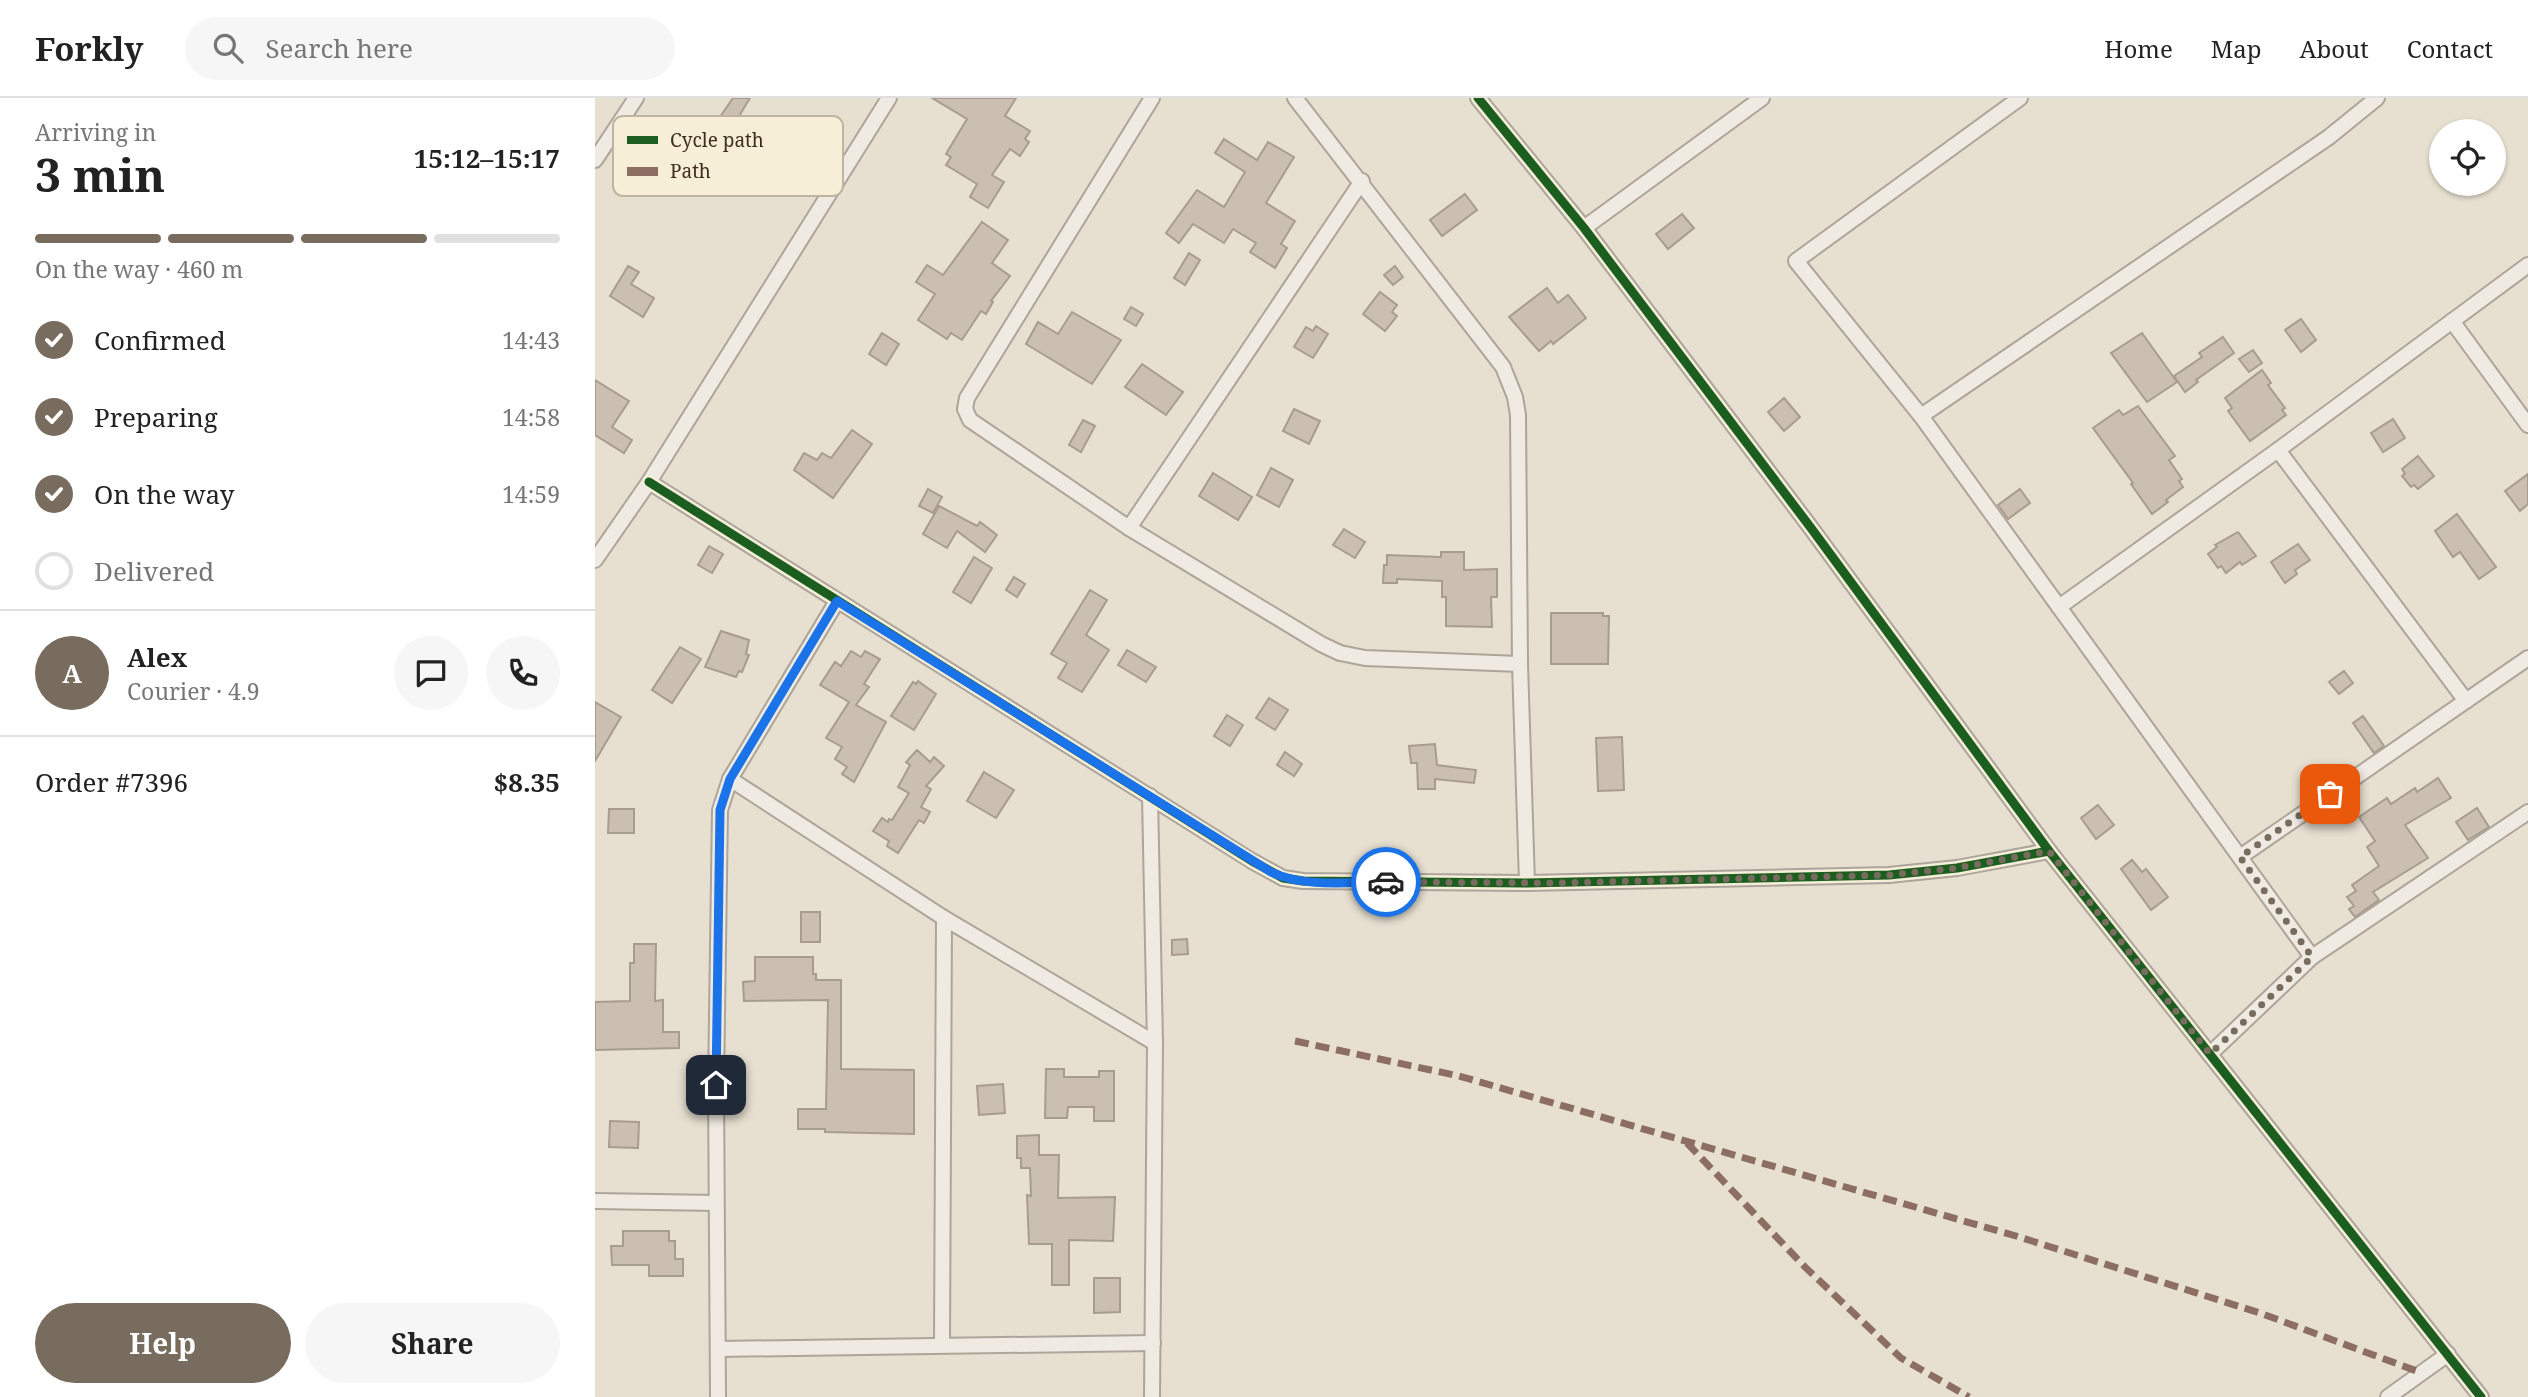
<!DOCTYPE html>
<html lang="en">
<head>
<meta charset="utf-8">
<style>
	:root { --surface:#fff; --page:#f6f6f6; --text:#222; --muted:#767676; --line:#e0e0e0; --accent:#786c5e }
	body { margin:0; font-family:"Noto Serif",serif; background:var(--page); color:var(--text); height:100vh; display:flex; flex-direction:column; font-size:26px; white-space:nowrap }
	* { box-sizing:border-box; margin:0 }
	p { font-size:23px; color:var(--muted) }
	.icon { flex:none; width:38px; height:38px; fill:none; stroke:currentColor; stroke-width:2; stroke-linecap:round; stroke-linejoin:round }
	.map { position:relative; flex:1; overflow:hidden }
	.side { display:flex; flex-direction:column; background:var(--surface); width:595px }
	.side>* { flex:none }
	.tools { position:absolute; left:1834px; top:21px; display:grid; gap:14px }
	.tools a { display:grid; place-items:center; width:77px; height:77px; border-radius:50%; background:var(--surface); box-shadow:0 2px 5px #0004; font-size:35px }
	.pin { position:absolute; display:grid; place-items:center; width:60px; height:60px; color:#fff; margin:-30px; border-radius:14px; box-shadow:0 4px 10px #0006 }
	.courier { position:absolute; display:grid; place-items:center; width:70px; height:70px; margin:-35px; border:5px solid #1a73e8; border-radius:50%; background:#fff; color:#222; box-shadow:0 2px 9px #0007 }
	.overview em { font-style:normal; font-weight:700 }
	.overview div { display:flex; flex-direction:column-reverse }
	.overview { display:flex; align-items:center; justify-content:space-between; height:119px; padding:0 35px }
	h1 { font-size:46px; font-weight:700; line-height:52px }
	.bar { display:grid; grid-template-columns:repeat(4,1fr); gap:10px 7px; align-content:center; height:84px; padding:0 35px }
	.bar i { height:9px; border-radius:5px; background:var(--line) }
	.bar .on { background:var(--accent) }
	.bar p { grid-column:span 4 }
	.line { display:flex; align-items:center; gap:18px; padding:0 35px; border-top:2px solid var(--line) }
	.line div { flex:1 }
	.round { display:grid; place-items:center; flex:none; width:74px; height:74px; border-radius:37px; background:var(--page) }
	ol { padding:0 35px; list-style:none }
	li { display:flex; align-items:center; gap:21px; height:77px }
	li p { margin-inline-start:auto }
	li .icon { padding:7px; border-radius:50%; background:var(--accent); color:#fff; stroke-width:4 }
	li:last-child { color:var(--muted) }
	li i { width:38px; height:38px; border:4px solid var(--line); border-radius:50% }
	.cta { display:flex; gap:14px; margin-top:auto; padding:14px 35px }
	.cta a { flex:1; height:80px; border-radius:42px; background:var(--accent); color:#fff; font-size:28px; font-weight:700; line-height:80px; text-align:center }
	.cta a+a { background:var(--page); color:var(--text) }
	header { display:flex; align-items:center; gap:42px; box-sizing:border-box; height:98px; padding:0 35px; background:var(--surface); border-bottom:2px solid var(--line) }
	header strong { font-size:33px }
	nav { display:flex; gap:38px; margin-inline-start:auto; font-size:24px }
	.search { width:490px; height:63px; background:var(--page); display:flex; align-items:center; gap:18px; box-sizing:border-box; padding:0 24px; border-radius:38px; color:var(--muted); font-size:26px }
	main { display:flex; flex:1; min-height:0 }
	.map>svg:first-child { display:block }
	.building { fill:#cbbfb2; stroke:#a89c90; stroke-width:2 }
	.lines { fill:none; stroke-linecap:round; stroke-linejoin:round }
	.street-casing { stroke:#ada599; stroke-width:18 }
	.street { stroke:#efebe3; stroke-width:14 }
	.quiet { stroke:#8d6e63; stroke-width:7; stroke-dasharray:14 7; stroke-linecap:butt }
	.cycleway-casing { stroke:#f7eed8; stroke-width:13 }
	.cycleway { stroke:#1b5e20; stroke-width:9 }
	.done { stroke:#786c5e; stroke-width:7; stroke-dasharray:0 12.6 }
	.route { stroke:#1a73e8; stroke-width:9 }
	.key { fill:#f7eed8; stroke:#bfb4a1; stroke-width:2 }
	.key-label { font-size:19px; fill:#3d2e20 }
</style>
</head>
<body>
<header>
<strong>Forkly</strong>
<div class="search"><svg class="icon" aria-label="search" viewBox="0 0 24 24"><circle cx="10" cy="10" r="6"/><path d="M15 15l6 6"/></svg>Search here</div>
<nav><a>Home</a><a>Map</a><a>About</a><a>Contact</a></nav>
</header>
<main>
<section class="side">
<div class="overview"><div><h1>3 min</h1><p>Arriving in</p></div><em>15:12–15:17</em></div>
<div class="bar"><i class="on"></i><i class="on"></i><i class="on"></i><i></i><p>On the way · 460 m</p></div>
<ol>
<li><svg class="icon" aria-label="check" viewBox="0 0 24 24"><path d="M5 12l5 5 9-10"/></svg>Confirmed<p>14:43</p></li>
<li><svg class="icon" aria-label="check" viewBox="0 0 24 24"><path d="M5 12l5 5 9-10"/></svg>Preparing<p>14:58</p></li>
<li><svg class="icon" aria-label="check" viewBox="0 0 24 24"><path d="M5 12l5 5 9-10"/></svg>On the way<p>14:59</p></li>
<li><i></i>Delivered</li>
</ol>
<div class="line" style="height:126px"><b class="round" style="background:var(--accent);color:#fff">A</b><div><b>Alex</b><p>Courier · 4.9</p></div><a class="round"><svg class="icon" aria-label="chat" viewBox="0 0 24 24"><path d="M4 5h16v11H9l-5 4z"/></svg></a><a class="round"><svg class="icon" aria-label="phone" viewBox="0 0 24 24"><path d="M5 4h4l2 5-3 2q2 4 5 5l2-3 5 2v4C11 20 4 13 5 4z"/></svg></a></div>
<div class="line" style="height:91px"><div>Order #7396</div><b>$8.35</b></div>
<div class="cta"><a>Help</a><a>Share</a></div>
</section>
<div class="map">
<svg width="1933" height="1299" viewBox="0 0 1933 1299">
	<rect width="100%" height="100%" fill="#e7e0d1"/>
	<g class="building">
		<polygon points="138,0 155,0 138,28 125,19"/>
		<polygon points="337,0 421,0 410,18 435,33 430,41 434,44 425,58 415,51 397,77 409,84 393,110 375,99 382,86 351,67 356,59 351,56 372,21"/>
		<polygon points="629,41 662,62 673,44 699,59 671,105 700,123 686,146 692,150 680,170 655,154 661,145 638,131 629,145 598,126 584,145 571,135 602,92 629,109 650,74 620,55"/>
		<polygon points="870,96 882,112 847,138 835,122"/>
		<polygon points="1087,116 1099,130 1073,151 1061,136"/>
		<polygon points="387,124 413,142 397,165 415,178 396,203 398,204 391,216 386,213 367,242 356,235 352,241 323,222 340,196 321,184 332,167 348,177"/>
		<polygon points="594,155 605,162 590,187 579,180"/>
		<polygon points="33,168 44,174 36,186 59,200 48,219 15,198"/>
		<polygon points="800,168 808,179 798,187 789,177"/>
		<polygon points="952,190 963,205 973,197 991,220 958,246 956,243 944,253 914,219"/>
		<polygon points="785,194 802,207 797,214 802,218 790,233 768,216"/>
		<polygon points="536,209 548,216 541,228 529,221"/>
		<polygon points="477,214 526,242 497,286 431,246 443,224 463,236"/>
		<polygon points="1706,221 1721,242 1706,254 1690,232"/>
		<polygon points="721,228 733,236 718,260 699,249 711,229 718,233"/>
		<polygon points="287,235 304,246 291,267 274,256"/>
		<polygon points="1547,235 1582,284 1552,304 1516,255"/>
		<polygon points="1628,239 1639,255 1601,282 1603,284 1590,294 1579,278 1607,259 1604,255"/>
		<polygon points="1658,252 1667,265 1654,274 1644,261"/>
		<polygon points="547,266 588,294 571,317 530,289"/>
		<polygon points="1667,272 1676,285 1673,287 1690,310 1687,312 1691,317 1655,343 1633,313 1637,310 1630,300"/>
		<polygon points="0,282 34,303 17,329 37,342 29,355 0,337"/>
		<polygon points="1189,300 1205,319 1189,333 1173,314"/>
		<polygon points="1543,308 1580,358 1574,362 1587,381 1584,383 1588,389 1571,402 1573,404 1557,416 1536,386 1538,385 1498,330 1524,312 1528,317"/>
		<polygon points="699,311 725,323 714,346 688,333"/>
		<polygon points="1798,321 1810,340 1788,354 1776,335"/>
		<polygon points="488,322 500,328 486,354 474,347"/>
		<polygon points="257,332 277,346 238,400 199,372 209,355 222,362 227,355 236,360"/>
		<polygon points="1823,358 1839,378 1823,391 1819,387 1816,389 1807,378 1810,376 1807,371"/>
		<polygon points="676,370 698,382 684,409 662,397"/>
		<polygon points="618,375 657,399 643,422 604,398"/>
		<polygon points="1933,376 1933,406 1925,413 1910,393"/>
		<polygon points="333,391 347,399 338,415 324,408"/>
		<polygon points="1425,391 1435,405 1413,421 1403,407"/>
		<polygon points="344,408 382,428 385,424 402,437 390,454 362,433 352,450 328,436"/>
		<polygon points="1862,416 1901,469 1884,481 1865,454 1858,459 1840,433"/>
		<polygon points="749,431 770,444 760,460 738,447"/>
		<polygon points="1643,434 1661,458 1647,467 1645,464 1631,475 1626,468 1623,470 1613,456 1622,449 1620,447"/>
		<polygon points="1703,446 1715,462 1700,472 1702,476 1690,485 1676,464"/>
		<polygon points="114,448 128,456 117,475 103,467"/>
		<polygon points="846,454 869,454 869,472 902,471 902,499 896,499 897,529 851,528 851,499 847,499 847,483 802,481 802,485 788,485 789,467 792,467 792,457 846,459"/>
		<polygon points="379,459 397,470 376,505 358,494"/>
		<polygon points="419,479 430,486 422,499 411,492"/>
		<polygon points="495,492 512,502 491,537 514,552 487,594 463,580 472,565 456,556"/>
		<polygon points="956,515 1008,515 1008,518 1014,518 1013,566 956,566"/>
		<polygon points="126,533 154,542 151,556 154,557 147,574 144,573 141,579 110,569"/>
		<polygon points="85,549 106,561 77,605 57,592"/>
		<polygon points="532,552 561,569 551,584 523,567"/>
		<polygon points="256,553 266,559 270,553 285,561 269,586 274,589 261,607 291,624 259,684 247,676 252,669 240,661 247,649 231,640 254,604 225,587 240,564 246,568"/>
		<polygon points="1749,573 1758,585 1744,596 1734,584"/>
		<polygon points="323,583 341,596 319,632 296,618 318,584 321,586"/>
		<polygon points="674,600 693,612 680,632 661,620"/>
		<polygon points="0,604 26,619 0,663"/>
		<polygon points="632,617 648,627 635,648 619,638"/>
		<polygon points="1768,618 1789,648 1779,655 1758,625"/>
		<polygon points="1027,639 1029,692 1003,693 1001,640"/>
		<polygon points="840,646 842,667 881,672 879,685 840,681 840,691 823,691 822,665 816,665 814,648"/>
		<polygon points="322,652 335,664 339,659 349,668 331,688 336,691 326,709 335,714 329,725 324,722 303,755 292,748 294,743 278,733 287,720 293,724 294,721 297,722 314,695 303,689 315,667 311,664"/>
		<polygon points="690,654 707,666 699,678 682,667"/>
		<polygon points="389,674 419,692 401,720 372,703"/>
		<polygon points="1843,680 1856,700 1810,727 1833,760 1778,794 1784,802 1760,819 1754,811 1759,808 1752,799 1761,793 1757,787 1784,768 1772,749 1780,743 1764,719 1792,700 1796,706 1820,690 1822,694"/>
		<polygon points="1503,707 1519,727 1501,741 1486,720"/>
		<polygon points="1882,710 1894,729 1873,742 1861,724"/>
		<polygon points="14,711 39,711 39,735 13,735"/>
		<polygon points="1537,762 1547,774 1551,771 1573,799 1556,812 1526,771"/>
		<rect x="206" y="814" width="19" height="30"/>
		<polygon points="592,841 593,856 577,857 577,842"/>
		<polygon points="39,846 61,846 60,903 68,902 68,934 84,934 84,950 0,952 0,904 35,903 35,865 39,865"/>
		<polygon points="160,859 218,859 218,876 221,876 221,882 246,882 246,971 319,972 319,1036 230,1034 230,1031 203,1031 203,1011 231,1011 233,902 149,903 148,884 160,883"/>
		<polygon points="451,971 469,971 469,979 504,979 504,973 519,973 519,1023 499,1023 499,1009 473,1009 472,1020 450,1020"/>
		<polygon points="408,986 410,1015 384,1017 382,988"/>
		<polygon points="15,1023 44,1024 43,1050 14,1049"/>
		<polygon points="444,1037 444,1057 464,1057 463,1100 520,1099 518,1143 474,1142 474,1187 457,1187 457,1146 434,1146 432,1097 436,1098 435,1070 426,1070 426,1060 422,1060 422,1038"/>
		<polygon points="28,1133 74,1133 74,1143 80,1143 80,1161 88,1161 88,1178 54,1178 54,1167 17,1167 16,1148 28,1148"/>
		<polygon points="499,1180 525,1180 525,1214 499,1215"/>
	</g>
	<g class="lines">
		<defs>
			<g id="street">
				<polyline points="557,0 372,300 370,311 375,322 534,430 726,546 745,555 770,560 925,566"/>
				<polyline points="700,0 908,269 920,299 923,317 925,566 932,785"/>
				<polyline points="883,0 989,130 1216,430 1454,753 1886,1299"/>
				<polyline points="0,62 41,0"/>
				<polyline points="989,130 1167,0"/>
				<polyline points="1857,223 1933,327"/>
				<polyline points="1326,318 1201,163 1425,0"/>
				<polyline points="1683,352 1871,603"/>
				<polyline points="54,384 657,763 688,780 708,783 932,785 1294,777 1362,770 1454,753"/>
				<polyline points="534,430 767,83"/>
				<polyline points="0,462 54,384 294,0"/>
				<polyline points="1464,509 1683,352 1933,167"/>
				<polyline points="135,681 349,820 560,945"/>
				<polyline points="555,698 560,945 557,1299"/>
				<polyline points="1645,759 1933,560"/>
				<polyline points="1717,859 1326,318 1734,39 1782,0"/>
				<polyline points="1615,956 1717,859 1933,714"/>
				<polyline points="0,1103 121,1105"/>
				<polyline points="347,1247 349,820"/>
				<polyline points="123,1251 558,1245"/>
				<polyline points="123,1299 121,987 125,712 135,681 242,503"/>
				<polyline points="1793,1299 1853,1256"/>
			</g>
		</defs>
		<use href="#street" class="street-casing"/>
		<use href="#street" class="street"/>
		<g class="quiet">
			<polyline points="700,943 864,978 1421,1138 1665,1215 1827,1275"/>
			<polyline points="1092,1045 1210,1169 1306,1260 1374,1299"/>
		</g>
		<defs>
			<g id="cycleway">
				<polyline points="883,0 989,130 1216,430 1454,753 1886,1299"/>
				<polyline points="54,384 657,763 688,780 708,783 932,785 1294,777 1362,770 1454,753"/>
			</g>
		</defs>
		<use href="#cycleway" class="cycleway-casing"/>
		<use href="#cycleway" class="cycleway"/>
	</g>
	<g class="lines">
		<polyline class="done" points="791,784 960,785 1294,777 1362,770 1454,753 1615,956 1717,859 1645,759 1735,696"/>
		<path class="route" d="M121,987L125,712L135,681L242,503L676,774C710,790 754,784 791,784"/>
	</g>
	<rect x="18" y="18" width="230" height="80" rx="10" class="key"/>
	<rect x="32" y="38" width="31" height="8" fill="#1b5e20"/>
	<rect x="32" y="69" width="31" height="9" fill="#8d6e63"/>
	<g class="key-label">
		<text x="75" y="49">Cycle path</text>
		<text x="75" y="80">Path</text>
	</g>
</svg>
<div class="tools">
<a><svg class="icon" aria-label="locate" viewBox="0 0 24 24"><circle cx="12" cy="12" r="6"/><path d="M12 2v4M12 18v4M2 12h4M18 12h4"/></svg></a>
</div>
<div class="pin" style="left:1735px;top:696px;background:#ea580c"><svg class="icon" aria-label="bag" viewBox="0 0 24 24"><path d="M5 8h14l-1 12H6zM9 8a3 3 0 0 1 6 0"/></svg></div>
<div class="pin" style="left:121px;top:987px;background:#1f2937"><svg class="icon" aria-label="home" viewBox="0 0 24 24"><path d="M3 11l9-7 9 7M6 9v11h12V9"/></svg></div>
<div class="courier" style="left:791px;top:784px"><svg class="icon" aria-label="car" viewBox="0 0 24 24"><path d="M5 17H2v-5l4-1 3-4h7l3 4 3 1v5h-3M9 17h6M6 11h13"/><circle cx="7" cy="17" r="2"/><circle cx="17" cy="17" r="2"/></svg></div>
</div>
</main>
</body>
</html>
